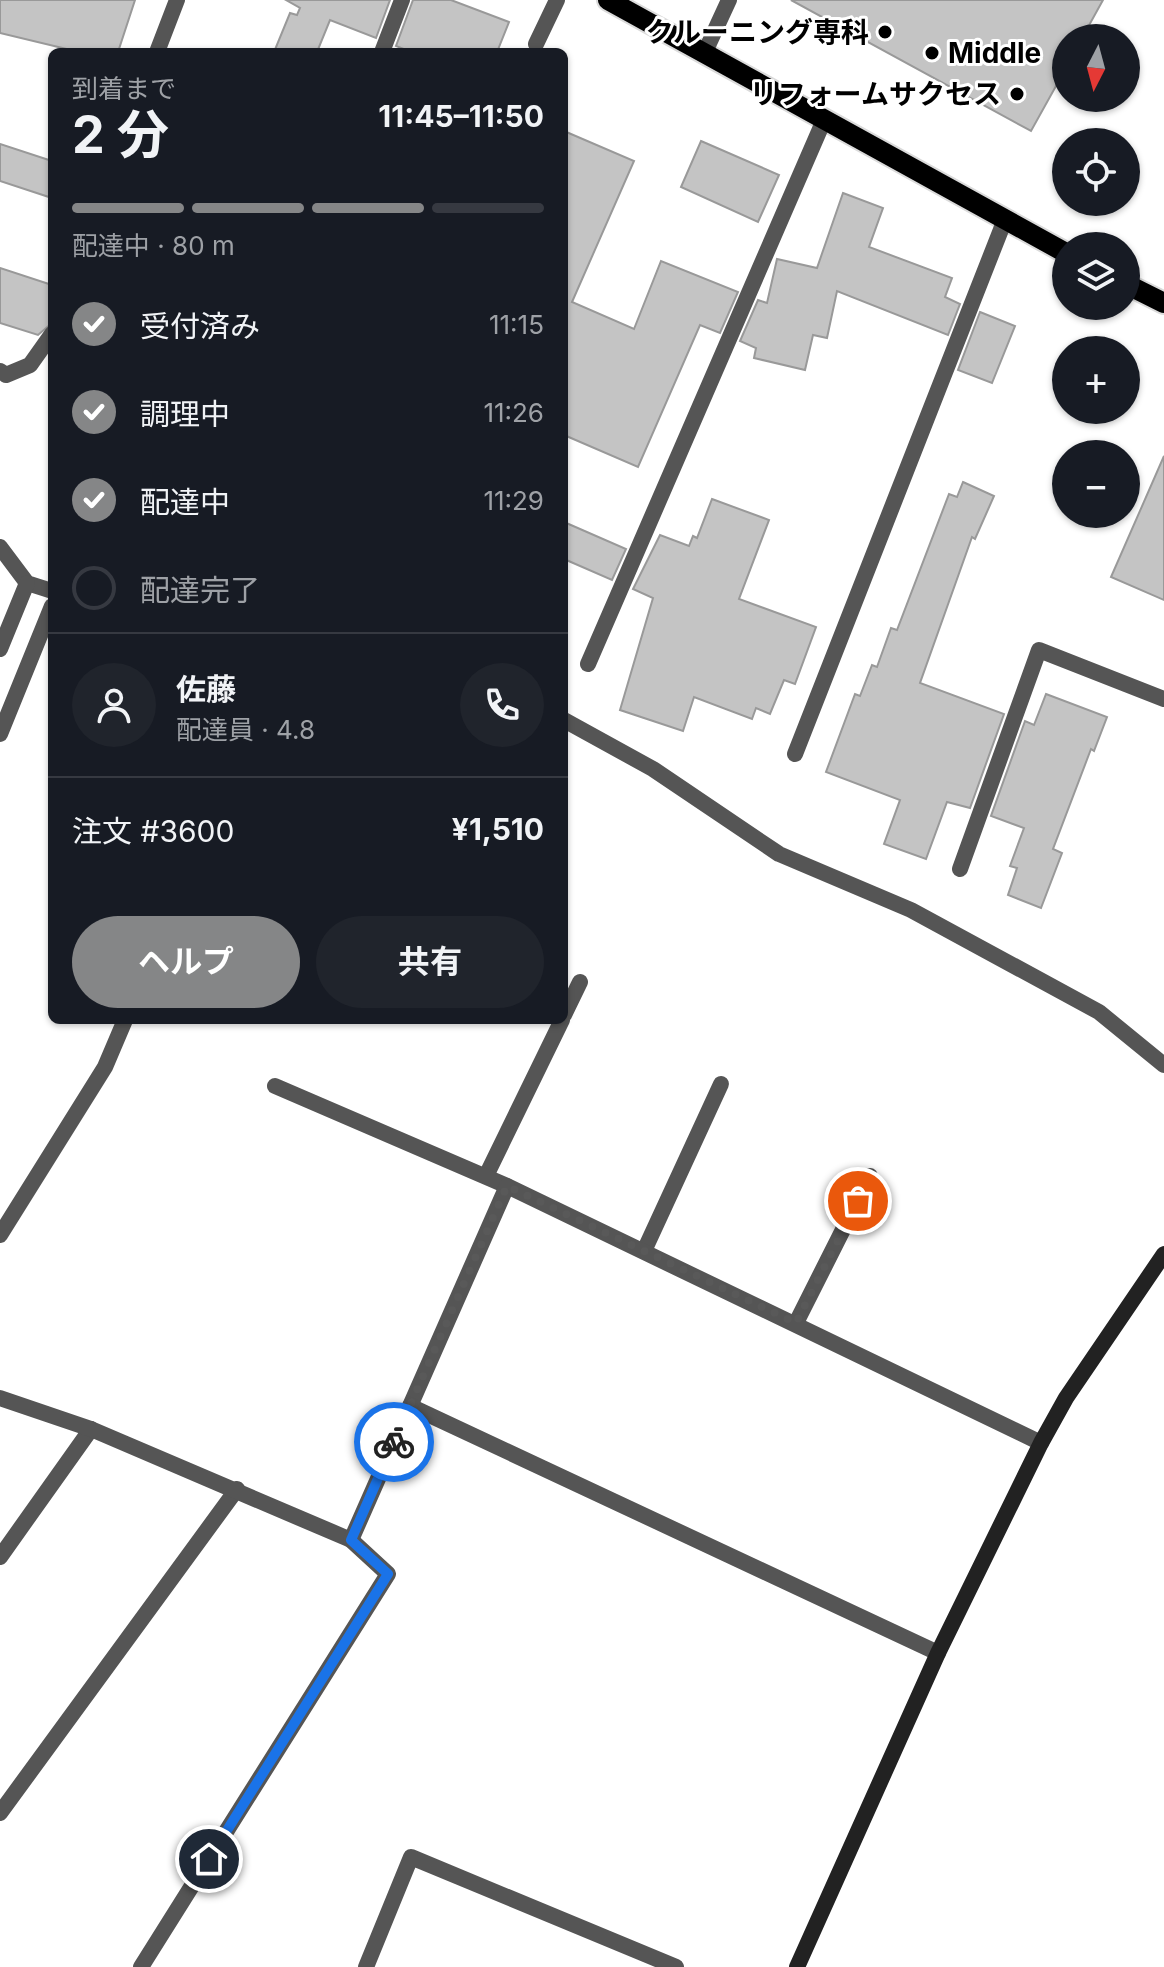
<!DOCTYPE html>
<html lang="ja">
<head>
<meta charset="utf-8">
<style>
	:root { --surface:#171b24; --page:#20242c; --text:#f1f3f6; --muted:#9ea1a6; --line:#363941; --accent:#858687 }
	body { margin:0; font-family:Inter,"Noto Sans JP",sans-serif; background:var(--page); color:var(--text); height:100vh; display:flex; flex-direction:column; font-size:30px; white-space:nowrap }
	* { box-sizing:border-box; margin:0 }
	p { font-size:26px; color:var(--muted) }
	.icon { flex:none; width:44px; height:44px; fill:none; stroke:currentColor; stroke-width:2; stroke-linecap:round; stroke-linejoin:round }
	.map { position:relative; flex:1; overflow:hidden }
	.side { position:absolute; left:48px; top:48px; width:520px; height:976px; display:flex; flex-direction:column; background:var(--surface); border-radius:12px; box-shadow:0 2px 6px #0004 }
	.side>* { flex:none }
	.needle { width:52px; rotate:186deg }
	.fabs { position:absolute; left:1052px; top:24px; display:grid; gap:16px }
	.fabs a { display:grid; place-items:center; width:88px; height:88px; border-radius:50%; background:var(--surface); box-shadow:0 2px 6px #0004; font-size:40px }
	.pin { position:absolute; display:grid; place-items:center; width:68px; height:68px; color:#fff; margin:-34px; border:4px solid #fff; border-radius:50%; box-shadow:0 2px 8px #0007 }
	.courier { position:absolute; display:grid; place-items:center; width:80px; height:80px; margin:-40px; border:6px solid #1a73e8; border-radius:50%; background:#fff; color:#222; box-shadow:0 2px 10px #0007 }
	.overview em { font-style:normal; font-weight:700 }
	.overview div { display:flex; flex-direction:column-reverse }
	.overview { display:flex; align-items:center; justify-content:space-between; height:136px; padding:0 24px }
	h1 { font-size:52px; font-weight:700; line-height:60px }
	.bar { display:grid; grid-template-columns:repeat(4,1fr); gap:12px 8px; align-content:center; height:96px; padding:0 24px }
	.bar i { height:10px; border-radius:6px; background:var(--line) }
	.bar .current { background:var(--accent) }
	.bar p { grid-column:span 4 }
	.line { display:flex; align-items:center; gap:20px; padding:0 24px; border-top:2px solid var(--line) }
	.line div { flex:1 }
	.round { display:grid; place-items:center; flex:none; width:84px; height:84px; border-radius:42px; background:var(--page) }
	ol { padding:0 24px; list-style:none }
	li { display:flex; align-items:center; gap:24px; height:88px }
	li p { margin-inline-start:auto }
	li .icon { padding:8px; border-radius:50%; background:var(--accent); color:#fff; stroke-width:4 }
	li:last-child { color:var(--muted) }
	li i { width:44px; height:44px; border:4px solid var(--line); border-radius:50% }
	.primary-button { display:flex; gap:16px; margin-top:auto; padding:16px 24px }
	.primary-button a { flex:1; height:92px; border-radius:48px; background:var(--accent); color:#fff; font-size:32px; font-weight:700; line-height:92px; text-align:center }
	.primary-button a+a { background:var(--page); color:var(--text) }
	.map>svg:first-child { display:block }
	.building { fill:#c4c4c4; stroke:#999; stroke-width:2 }
	.lines { fill:none; stroke-linecap:round; stroke-linejoin:round }
	.primary-casing { stroke:#dbdbdb; stroke-width:24 }
	.lane { stroke:#555; stroke-width:16 }
	.street { stroke:#555; stroke-width:16 }
	.secondary { stroke:#222; stroke-width:16 }
	.primary { stroke:#000; stroke-width:20 }
	.done { stroke:#595959; stroke-width:8; stroke-dasharray:0 14.4 }
	.route { stroke:#1a73e8; stroke-width:10 }
	.poi-dot { fill:#000; stroke:#fff; stroke-width:3 }
	.labels { text-anchor:middle; stroke-width:6; stroke-linejoin:round; paint-order:stroke }
	.poi-label { font-size:28px; font-weight:bold; fill:#000; stroke:#fff; text-anchor:end }
</style>
</head>
<body>
<div class="map">
<svg width="1164" height="1967" viewBox="0 0 1164 1967">
	<rect width="100%" height="100%" fill="#fff"/>
	<g class="building">
		<polygon points="0,0 135,0 118,52 79,52 0,33"/>
		<polygon points="286,0 390,0 376,38 330,20 317,52 274,52 290,13 297,15 300,8"/>
		<polygon points="413,0 451,0 509,22 497,52 411,52 396,46"/>
		<polygon points="791,0 1103,0 1082,38 1066,38 1066,68 1031,131"/>
		<polygon points="564,131 634,161 572,302 634,329 661,261 738,292 720,333 700,325 638,467 564,435"/>
		<polygon points="701,141 779,175 758,222 681,187"/>
		<polygon points="0,144 52,161 52,198 0,181"/>
		<polygon points="843,193 883,208 869,247 952,278 945,297 960,304 948,335 837,291 827,338 813,335 805,370 754,358 756,348 740,341 758,300 767,303 777,259 817,268"/>
		<polygon points="0,268 52,285 52,323 38,335 0,323"/>
		<polygon points="980,312 1015,326 992,383 958,370"/>
		<polygon points="1164,456 1164,600 1111,577"/>
		<polygon points="963,482 994,496 975,539 972,537 920,683 1004,714 970,808 947,802 926,859 884,844 900,800 826,772 855,694 860,696 872,665 877,667 891,628 897,630 949,494 957,497"/>
		<polygon points="712,499 769,520 739,599 816,627 795,684 784,680 770,714 756,708 752,719 694,697 683,731 620,710 653,598 633,589 660,535 689,546 693,536 697,538"/>
		<polygon points="564,522 626,549 612,580 564,559"/>
		<polygon points="1046,694 1107,717 1094,751 1091,749 1053,849 1062,853 1041,908 1008,895 1017,868 1010,866 1024,828 991,816 1025,721 1034,725"/>
	</g>
	<g class="lines">
		<defs>
			<g id="primary">
				<polyline points="608,0 1066,253"/>
				<polyline points="1126,284 1164,303"/>
			</g>
		</defs>
		<use href="#primary" class="primary-casing"/>
		<g class="lane">
			<polyline points="536,44 557,0"/>
			<polyline points="382,52 402,0"/>
			<polyline points="588,664 824,120"/>
			<polyline points="795,754 1004,222"/>
			<polyline points="960,869 1039,650 1164,699"/>
			<polyline points="564,1015 580,982"/>
			<polyline points="486,1176 562,1020"/>
			<polyline points="644,1251 721,1084"/>
			<polyline points="796,1323 870,1176"/>
			<polyline points="0,1557 91,1429"/>
			<polyline points="0,1813 237,1489"/>
		</g>
		<g class="street">
			<polyline points="157,52 177,0"/>
			<polyline points="705,52 729,0"/>
			<polyline points="0,371 6,375 30,365 52,334"/>
			<polyline points="0,547 27,583 52,591"/>
			<polyline points="0,649 27,583"/>
			<polyline points="564,720 653,769 779,854 911,910 1099,1012 1164,1065"/>
			<polyline points="0,734 52,606"/>
			<polyline points="275,1086 507,1186 1041,1443"/>
			<polyline points="0,1235 105,1067 125,1020"/>
			<polyline points="0,1398 91,1429 351,1540 388,1574 141,1967"/>
			<polyline points="410,1406 938,1653"/>
			<polyline points="351,1540 507,1186"/>
			<polyline points="366,1967 411,1857 676,1967"/>
		</g>
		<polyline class="secondary" points="797,1967 938,1653 1041,1443 1066,1398 1164,1254"/>
		<use href="#primary" class="primary"/>
	</g>
	<g class="lines">
		<polyline class="done" points="394,1442 507,1186 796,1323 858,1201"/>
		<polyline class="route" points="209,1859 388,1574 351,1540 394,1442"/>
	</g>
	<g class="poi-dot">
		<circle cx="885" cy="32" r="8"/>
		<circle cx="932" cy="53" r="8"/>
		<circle cx="1017" cy="94" r="8"/>
	</g>
	<g class="labels">
		<g class="poi-label">
			<text x="869" y="42">クルーニング専科</text>
			<text x="948" y="63" text-anchor="start">Middle</text>
			<text x="1001" y="104">リフォームサクセス</text>
		</g>
	</g>
</svg>
<div class="fabs">
<a><svg class="needle" viewBox="-14 -14 28 28"><path d="M0-13l5 13h-10z" fill="#e53935"/><path d="M0 13l5-13h-10z" fill="#9ea1a6"/></svg></a>
<a><svg class="icon" aria-label="locate" viewBox="0 0 24 24"><circle cx="12" cy="12" r="6"/><path d="M12 2v4M12 18v4M2 12h4M18 12h4"/></svg></a>
<a><svg class="icon" aria-label="layers" viewBox="0 0 24 24"><path d="M12 4l9 5-9 5-9-5zM3 14l9 5 9-5"/></svg></a>
<a>+</a>
<a>−</a>
</div>
<div class="pin" style="left:858px;top:1201px;background:#ea580c"><svg class="icon" aria-label="bag" viewBox="0 0 24 24"><path d="M5 8h14l-1 12H6zM9 8a3 3 0 0 1 6 0"/></svg></div>
<div class="pin" style="left:209px;top:1859px;background:#1f2937"><svg class="icon" aria-label="home" viewBox="0 0 24 24"><path d="M3 11l9-7 9 7M6 9v11h12V9"/></svg></div>
<div class="courier" style="left:394px;top:1442px"><svg class="icon" aria-label="bike" viewBox="0 0 24 24"><circle cx="6" cy="16" r="4"/><circle cx="18" cy="16" r="4"/><path d="M6 16l4-8h5l3 8M10 8l3 8H6M13 5h3"/></svg></div>
<section class="side">
<div class="overview"><div><h1>2 分</h1><p>到着まで</p></div><em>11:45–11:50</em></div>
<div class="bar"><i class="current"></i><i class="current"></i><i class="current"></i><i></i><p>配達中 · 80 m</p></div>
<ol>
<li><svg class="icon" aria-label="check" viewBox="0 0 24 24"><path d="M5 12l5 5 9-10"/></svg>受付済み<p>11:15</p></li>
<li><svg class="icon" aria-label="check" viewBox="0 0 24 24"><path d="M5 12l5 5 9-10"/></svg>調理中<p>11:26</p></li>
<li><svg class="icon" aria-label="check" viewBox="0 0 24 24"><path d="M5 12l5 5 9-10"/></svg>配達中<p>11:29</p></li>
<li><i></i>配達完了</li>
</ol>
<div class="line" style="height:144px"><a class="round"><svg class="icon" aria-label="person" viewBox="0 0 24 24"><circle cx="12" cy="8" r="4"/><path d="M4 21q1-7 8-7t8 7"/></svg></a><div><b>佐藤</b><p>配達員 · 4.8</p></div><a class="round"><svg class="icon" aria-label="phone" viewBox="0 0 24 24"><path d="M5 4h4l2 5-3 2q2 4 5 5l2-3 5 2v4C11 20 4 13 5 4z"/></svg></a></div>
<div class="line" style="height:104px"><div>注文 #3600</div><b>¥1,510</b></div>
<div class="primary-button"><a>ヘルプ</a><a>共有</a></div>
</section>
</div>
</body>
</html>
